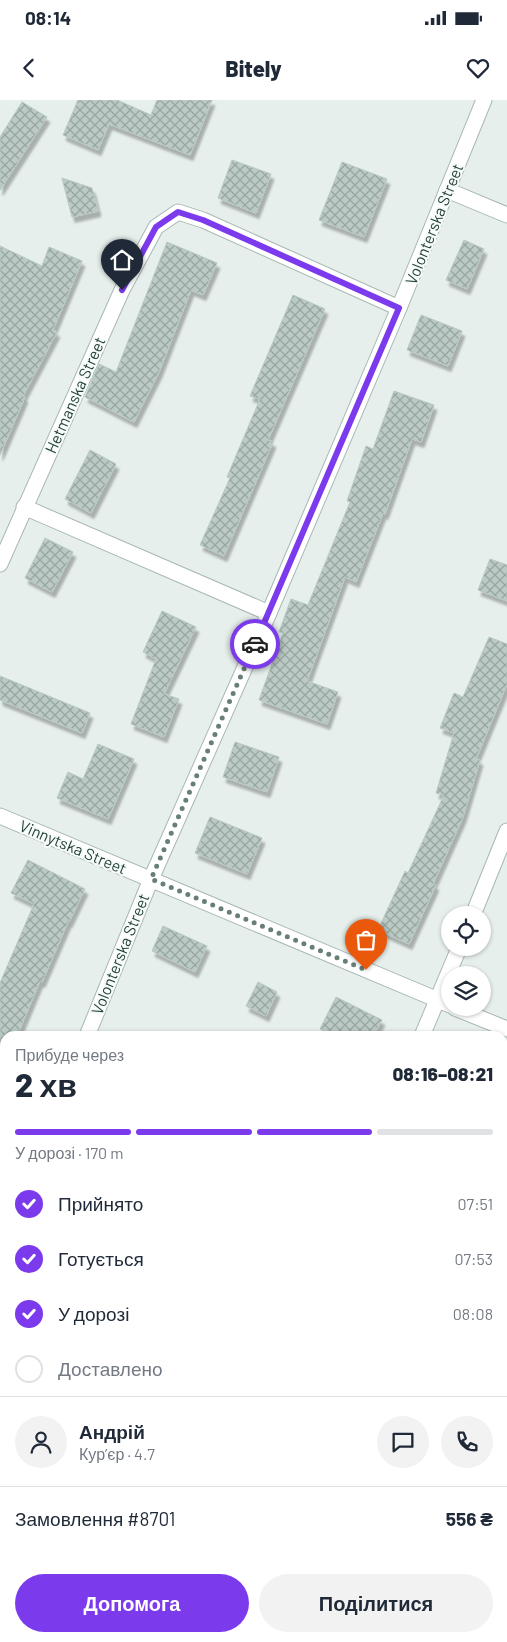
<!DOCTYPE html>
<html lang="uk">
<head>
<meta charset="utf-8">
<style>
	:root { --surface:#fff; --page:#f2f2f3; --text:#1f2937; --muted:#747a83; --line:#e0e1e3; --accent:#7c3aed }
	body { margin:0; font-family:Barlow,sans-serif; background:var(--page); color:var(--text); height:100vh; display:flex; flex-direction:column; font-size:19px; white-space:nowrap }
	* { box-sizing:border-box; margin:0 }
	p { font-size:16px; color:var(--muted) }
	.icon { flex:none; width:28px; height:28px; fill:none; stroke:currentColor; stroke-width:2; stroke-linecap:round; stroke-linejoin:round }
	.map { position:relative; flex:1; overflow:hidden }
	.side { position:absolute; left:0px; top:931px; width:508px; height:611px; display:flex; flex-direction:column; background:var(--surface); border-radius:15px 15px 0 0; box-shadow:0 1px 4px #0004 }
	.side>* { flex:none }
	.controls { position:absolute; left:441px; top:806px; display:grid; gap:10px }
	.controls a { display:grid; place-items:center; width:50px; height:50px; border-radius:50%; background:var(--surface); box-shadow:0 1px 4px #0004; font-size:25px }
	.pin { position:absolute; display:grid; place-items:center; width:42px; height:42px; color:#fff; margin:-51px -21px; border-radius:50% 50% 50% 0; rotate:-45deg; box-shadow:0 0 5px #0007 }
	.pin .icon { rotate:45deg }
	.courier { position:absolute; display:grid; place-items:center; width:50px; height:50px; margin:-25px; border:4px solid #7c3aed; border-radius:50%; background:#fff; color:#222; box-shadow:0 1px 6px #0007 }
	.overview em { font-style:normal; font-weight:800 }
	.overview div { display:flex; flex-direction:column-reverse }
	.overview { display:flex; align-items:center; justify-content:space-between; height:85px; padding:0 15px }
	h1 { font-size:32px; font-weight:800; line-height:38px }
	.bar { display:grid; grid-template-columns:repeat(4,1fr); gap:8px 5px; align-content:center; height:60px; padding:0 15px }
	.bar i { height:6px; border-radius:4px; background:var(--line) }
	.bar .current { background:var(--accent) }
	.bar p { grid-column:span 4 }
	.line { display:flex; align-items:center; gap:12px; padding:0 15px; border-top:1px solid var(--line) }
	.line div { flex:1 }
	.round { display:grid; place-items:center; flex:none; width:52px; height:52px; border-radius:26px; background:var(--page) }
	ol { padding:0 15px; list-style:none }
	li { display:flex; align-items:center; gap:15px; height:55px }
	li p { margin-inline-start:auto }
	li .icon { padding:5px; border-radius:50%; background:var(--accent); color:#fff; stroke-width:4 }
	li:last-child { color:var(--muted) }
	li i { width:28px; height:28px; border:2px solid var(--line); border-radius:50% }
	.button { display:flex; gap:10px; margin-top:auto; padding:10px 15px }
	.button a { flex:1; height:58px; border-radius:30px; background:var(--accent); color:#fff; font-size:20px; font-weight:800; line-height:58px; text-align:center }
	.button a+a { background:var(--page); color:var(--text) }
	.status { display:flex; justify-content:space-between; align-items:center; height:35px; padding:0 25px; background:var(--surface); direction:ltr }
	.status svg { height:14px; fill:currentColor }
	header { display:flex; justify-content:space-between; align-items:center; height:65px; padding:0 15px; background:var(--surface); font-size:22px; font-weight:800 }
	.map>svg:first-child { display:block }
	.building { fill:url(#building-cross-hatch); stroke:#b8c9c2; filter:url(#shadow) }
	.lines { fill:none; stroke-linecap:round; stroke-linejoin:round }
	.service-casing { stroke:#a8b8b2; stroke-width:17 }
	.minor-casing { stroke:#a8b8b2; stroke-width:17 }
	.service { stroke:#fff; stroke-width:15 }
	.minor { stroke:#fff; stroke-width:15 }
	.done { stroke:#687f78; stroke-width:5; stroke-dasharray:0 9 }
	.route { stroke:#7c3aed; stroke-width:6 }
	.labels { text-anchor:middle; stroke-width:4; stroke-linejoin:round; paint-order:stroke }
	.street-label { font-size:16px; fill:#24423a; stroke:#f7fbf9 }
</style>
</head>
<body>
<div class="status"><b>08:14</b><svg viewBox="0 0 49 12"><path d="M0 12V9h3v3zM5 12V6h3v6zM10 12V3h3v9zM15 12V0h3v12zM26 1h20v11H26zM47 4h2v5h-2z"/></svg></div>
<header><svg class="icon" aria-label="back" viewBox="0 0 24 24"><path d="M15 5l-7 7 7 7"/></svg>Bitely<svg class="icon" aria-label="heart" viewBox="0 0 24 24"><path d="M12 20l-8-8c-3-5 5-10 8-4 3-6 11-1 8 4z"/></svg></header>
<div class="map">
<svg width="507" height="1542" viewBox="0 0 507 1542">
	<defs>
		<pattern id="building-cross-hatch" width="8" height="8" patternUnits="userSpaceOnUse" patternTransform="scale(1.25)"><rect width="8" height="8" fill="#bbcac4"/><path d="M0 0l8 8M0 8l8-8" fill="none" stroke="#98a6a0"/></pattern>
		<filter id="shadow"><feDropShadow dx="3" dy="5.5" stdDeviation="1" flood-color="#0004"/></filter>
	</defs>
	<rect width="100%" height="100%" fill="#e6efeb"/>
	<g class="building">
		<polygon points="78,0 117,0 151,15 157,0 212,0 190,55 109,24 98,50 63,35"/>
		<polygon points="22,2 47,17 0,90 0,37"/>
		<polygon points="232,60 271,74 256,113 218,98"/>
		<polygon points="342,62 387,79 364,137 319,120"/>
		<polygon points="62,78 92,88 98,111 72,117"/>
		<polygon points="464,140 484,149 467,189 446,180"/>
		<polygon points="167,142 217,163 203,195 191,190 159,272 134,322 85,297 99,264 116,272"/>
		<polygon points="0,146 42,166 49,147 82,161 53,230 57,232 23,296 25,297 0,355"/>
		<polygon points="293,195 325,209 268,340 273,342 224,456 200,445 230,378 227,377 260,299 250,296"/>
		<polygon points="421,215 462,231 448,266 407,250"/>
		<polygon points="394,291 434,305 421,342 412,339 385,414 383,413 356,482 345,477 307,581 338,592 327,624 259,600 283,533 279,532 291,499 308,505 350,402 347,401 366,346 373,349"/>
		<polygon points="90,350 116,364 91,413 65,399"/>
		<polygon points="45,438 73,452 52,492 25,478"/>
		<polygon points="490,459 507,465 507,501 478,490"/>
		<polygon points="162,511 196,527 164,594 179,599 164,637 131,624 156,559 143,552"/>
		<polygon points="489,537 507,544 507,584 476,659 480,660 463,717 433,784 436,785 409,844 378,830 405,771 408,773 444,695 436,693 454,633 440,628 454,593 463,597"/>
		<polygon points="0,576 90,613 82,633 0,600"/>
		<polygon points="235,642 279,657 267,692 223,677"/>
		<polygon points="98,644 134,659 108,719 57,698 68,672 83,679"/>
		<polygon points="210,717 262,738 247,774 195,753"/>
		<polygon points="28,760 85,789 69,822 68,822 42,882 40,881 17,936 5,936 5,964 0,975 0,883 34,804 11,793"/>
		<polygon points="163,826 207,846 195,872 152,851"/>
		<polygon points="258,882 277,892 266,916 246,906"/>
		<polygon points="336,897 382,920 373,936 333,936 320,929"/>
	</g>
	<g class="lines">
		<defs>
			<g id="service">
				<polyline points="0,1316 5,1304"/>
				<polyline points="502,1449 507,1447"/>
				<polyline points="383,1538 394,1542"/>
				<polyline points="444,1542 446,1538"/>
			</g>
			<g id="minor">
				<polyline points="447,90 507,115"/>
				<polyline points="24,407 269,513"/>
				<polyline points="0,464 122,190 156,127 178,112 203,120 399,208"/>
				<polyline points="0,716 450,905"/>
				<polyline points="473,815 507,731"/>
				<polyline points="455,908 507,929"/>
				<polyline points="87,936 151,779 269,513 399,208 484,0"/>
				<polyline points="422,936 459,848"/>
				<polyline points="0,1148 5,1136"/>
				<polyline points="502,1339 507,1341"/>
			</g>
		</defs>
		<use href="#service" class="service-casing"/>
		<use href="#minor" class="minor-casing"/>
		<use href="#service" class="service"/>
		<use href="#minor" class="minor"/>
	</g>
	<g class="lines">
		<polyline class="done" points="255,544 151,779 366,870"/>
		<polyline class="route" points="122,190 156,127 178,112 203,120 399,208 255,544"/>
	</g>
	<g class="labels">
		<g class="street-label">
			<text transform="translate(434 124) rotate(-68)" y="6">Volonterska Street</text>
			<text transform="translate(75 295) rotate(-66)" y="6">Hetmanska Street</text>
			<text transform="translate(73 747) rotate(23)" y="6">Vinnytska Street</text>
			<text transform="translate(120 854) rotate(-68)" y="6">Volonterska Street</text>
		</g>
	</g>
</svg>
<div class="controls">
<a><svg class="icon" aria-label="locate" viewBox="0 0 24 24"><circle cx="12" cy="12" r="6"/><path d="M12 2v4M12 18v4M2 12h4M18 12h4"/></svg></a>
<a><svg class="icon" aria-label="layers" viewBox="0 0 24 24"><path d="M12 4l9 5-9 5-9-5zM3 14l9 5 9-5"/></svg></a>
</div>
<div class="pin" style="left:366px;top:870px;background:#ea580c"><svg class="icon" aria-label="bag" viewBox="0 0 24 24"><path d="M5 8h14l-1 12H6zM9 8a3 3 0 0 1 6 0"/></svg></div>
<div class="pin" style="left:122px;top:190px;background:#1f2937"><svg class="icon" aria-label="home" viewBox="0 0 24 24"><path d="M3 11l9-7 9 7M6 9v11h12V9"/></svg></div>
<div class="courier" style="left:255px;top:544px"><svg class="icon" aria-label="car" viewBox="0 0 24 24"><path d="M5 17H2v-5l4-1 3-4h7l3 4 3 1v5h-3M9 17h6M6 11h13"/><circle cx="7" cy="17" r="2"/><circle cx="17" cy="17" r="2"/></svg></div>
<section class="side">
<div class="overview"><div><h1>2 хв</h1><p>Прибуде через</p></div><em>08:16–08:21</em></div>
<div class="bar"><i class="current"></i><i class="current"></i><i class="current"></i><i></i><p>У дорозі · 170 m</p></div>
<ol>
<li><svg class="icon" aria-label="check" viewBox="0 0 24 24"><path d="M5 12l5 5 9-10"/></svg>Прийнято<p>07:51</p></li>
<li><svg class="icon" aria-label="check" viewBox="0 0 24 24"><path d="M5 12l5 5 9-10"/></svg>Готується<p>07:53</p></li>
<li><svg class="icon" aria-label="check" viewBox="0 0 24 24"><path d="M5 12l5 5 9-10"/></svg>У дорозі<p>08:08</p></li>
<li><i></i>Доставлено</li>
</ol>
<div class="line" style="height:90px"><a class="round"><svg class="icon" aria-label="person" viewBox="0 0 24 24"><circle cx="12" cy="8" r="4"/><path d="M4 21q1-7 8-7t8 7"/></svg></a><div><b>Андрій</b><p>Кур’єр · 4.7</p></div><a class="round"><svg class="icon" aria-label="chat" viewBox="0 0 24 24"><path d="M4 5h16v11H9l-5 4z"/></svg></a><a class="round"><svg class="icon" aria-label="phone" viewBox="0 0 24 24"><path d="M5 4h4l2 5-3 2q2 4 5 5l2-3 5 2v4C11 20 4 13 5 4z"/></svg></a></div>
<div class="line" style="height:65px"><div>Замовлення #8701</div><b>556 ₴</b></div>
<div class="button"><a>Допомога</a><a>Поділитися</a></div>
</section>
</div>
</body>
</html>
